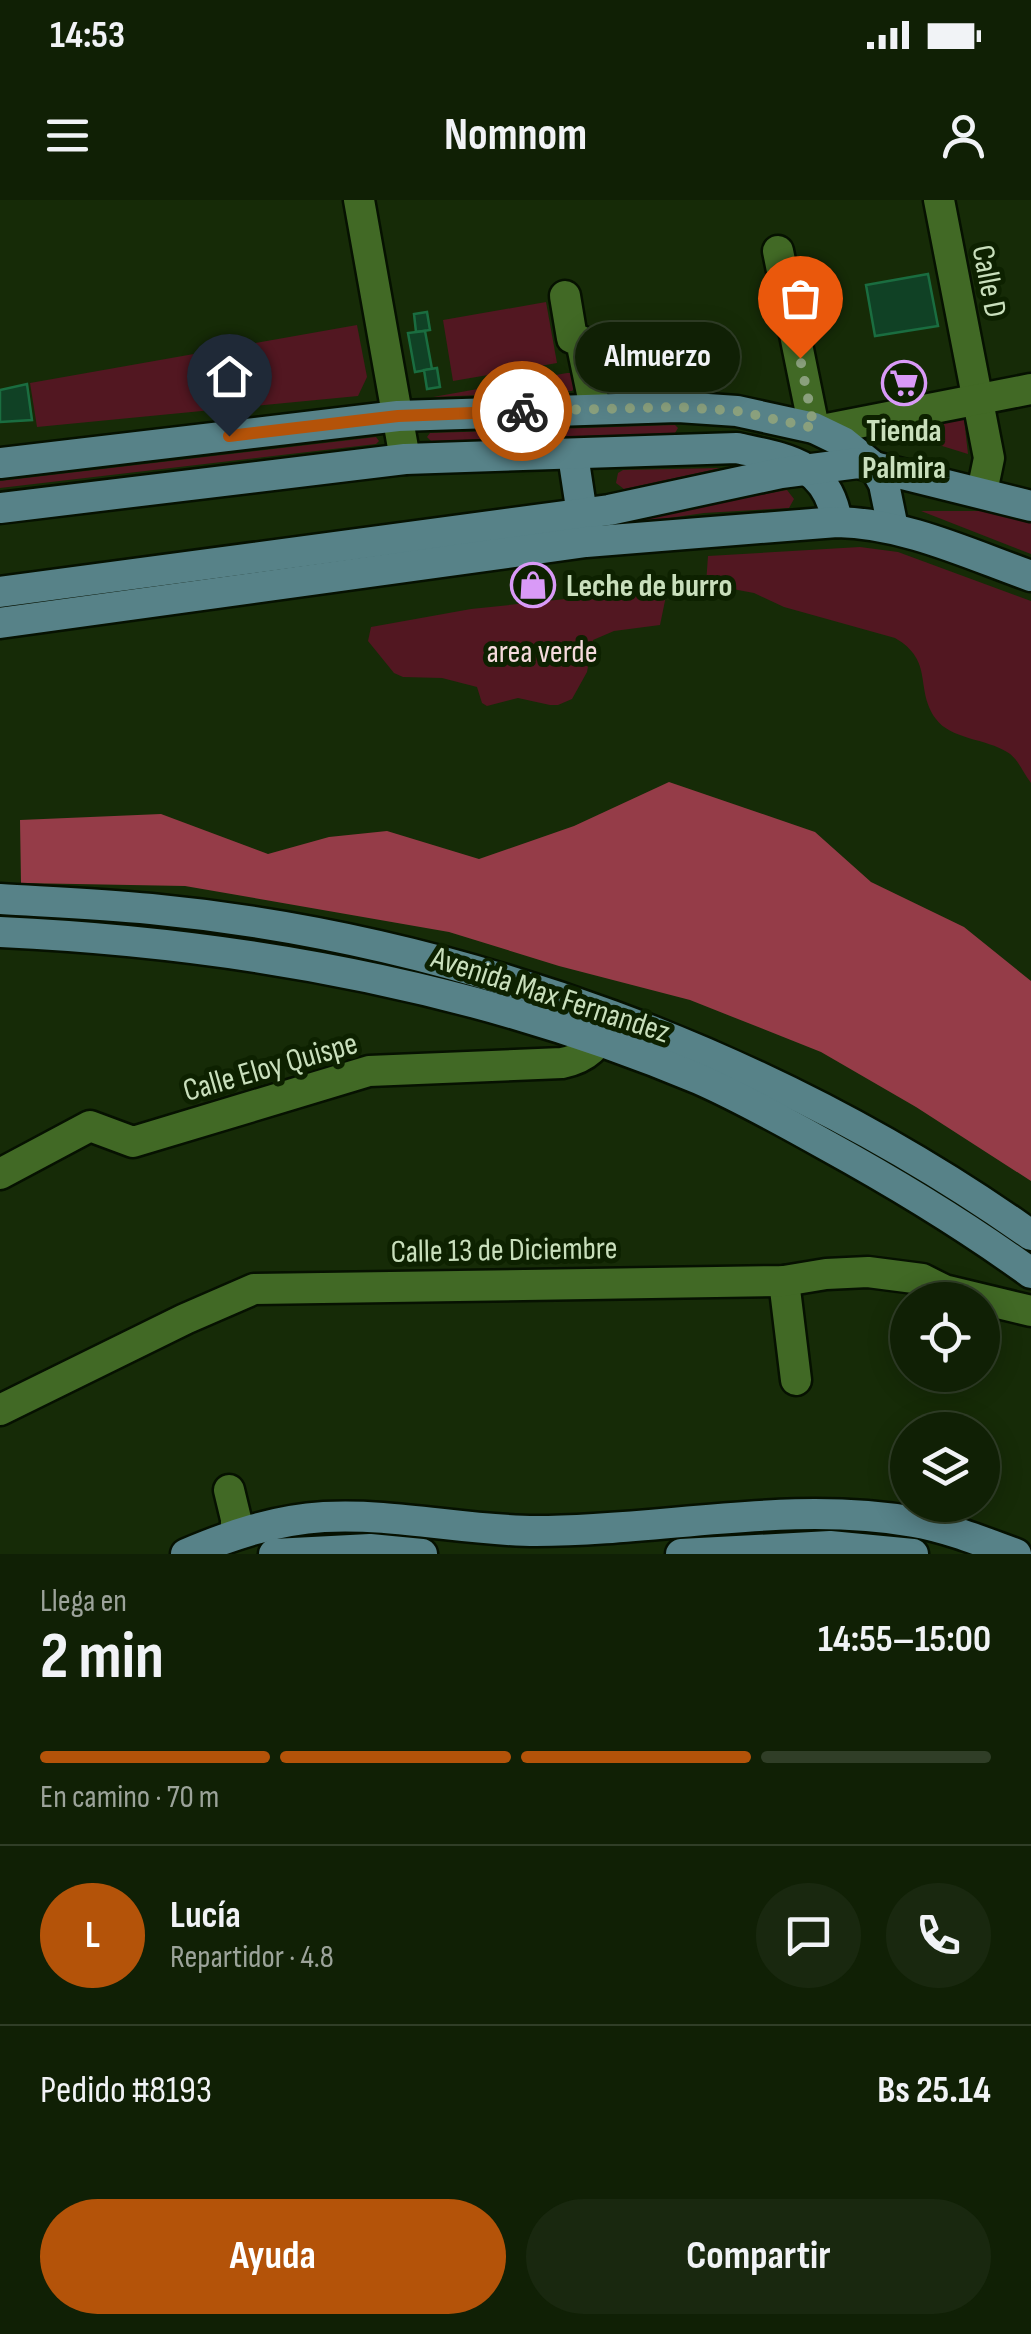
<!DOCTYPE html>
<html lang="es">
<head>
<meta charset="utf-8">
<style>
	:root { --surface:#102005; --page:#19280f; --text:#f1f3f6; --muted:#9ca39a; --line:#303e27; --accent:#b45309 }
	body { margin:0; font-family:"Sofia Sans Condensed",sans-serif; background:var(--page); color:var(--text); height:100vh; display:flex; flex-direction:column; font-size:38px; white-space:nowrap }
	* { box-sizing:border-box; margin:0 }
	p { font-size:32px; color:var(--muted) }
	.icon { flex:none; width:55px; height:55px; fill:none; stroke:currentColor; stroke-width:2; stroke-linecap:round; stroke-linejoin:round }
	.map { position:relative; height:1354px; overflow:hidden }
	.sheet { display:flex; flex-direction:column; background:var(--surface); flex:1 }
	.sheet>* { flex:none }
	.controls { position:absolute; left:890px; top:1082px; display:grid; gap:20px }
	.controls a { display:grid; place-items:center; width:110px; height:110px; border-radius:50%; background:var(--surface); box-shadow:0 5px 25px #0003,0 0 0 2px var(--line); font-size:50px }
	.pin { position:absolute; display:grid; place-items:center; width:85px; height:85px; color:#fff; margin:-102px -42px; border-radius:50% 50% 50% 0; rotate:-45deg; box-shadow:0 0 10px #0007 }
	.pin .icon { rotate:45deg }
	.courier { position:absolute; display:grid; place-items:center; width:100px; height:100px; margin:-50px; border:8px solid #b45309; border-radius:50%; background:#fff; color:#222; box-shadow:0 2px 12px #0007 }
	.bubble { position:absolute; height:70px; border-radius:35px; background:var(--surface); box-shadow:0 5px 25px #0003,0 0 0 2px var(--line); font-size:32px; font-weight:700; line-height:70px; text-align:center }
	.head em { font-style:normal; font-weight:700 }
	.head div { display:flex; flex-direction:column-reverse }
	.head { display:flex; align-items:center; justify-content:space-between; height:170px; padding:0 40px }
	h1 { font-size:65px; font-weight:700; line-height:75px }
	.bar { display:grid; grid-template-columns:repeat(4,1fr); gap:15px 10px; align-content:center; height:120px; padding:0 40px }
	.bar i { height:12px; border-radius:8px; background:var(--line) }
	.bar .current { background:var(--accent) }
	.bar p { grid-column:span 4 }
	.line { display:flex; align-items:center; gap:25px; padding:0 40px; border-top:2px solid var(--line) }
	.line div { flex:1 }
	.round { display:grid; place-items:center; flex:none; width:105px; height:105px; border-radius:52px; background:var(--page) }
	.primary-button { display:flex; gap:20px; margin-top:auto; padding:20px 40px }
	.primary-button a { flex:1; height:115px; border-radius:60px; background:var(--accent); color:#fff; font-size:40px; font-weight:700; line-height:115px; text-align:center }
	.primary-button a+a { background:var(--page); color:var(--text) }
	.status { display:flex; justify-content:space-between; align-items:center; height:70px; padding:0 50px; background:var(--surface); direction:ltr }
	.status svg { height:28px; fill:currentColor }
	header { display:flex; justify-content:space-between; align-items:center; height:130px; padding:0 40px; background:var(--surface); font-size:45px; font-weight:700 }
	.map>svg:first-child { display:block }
	.green { fill:#521721 }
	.forest { fill:#953c48 }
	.building { fill:#104125; stroke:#1a6d40; stroke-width:2.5 }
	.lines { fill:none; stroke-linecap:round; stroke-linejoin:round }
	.minor-casing { stroke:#061101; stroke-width:35 }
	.major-casing { stroke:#061101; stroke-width:35 }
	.minor { stroke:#416925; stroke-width:30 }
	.major { stroke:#578288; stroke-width:30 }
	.done { stroke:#8aa07d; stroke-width:10; stroke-dasharray:0 18 }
	.route { stroke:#b45309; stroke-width:12 }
	.labels { text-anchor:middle; stroke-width:10; stroke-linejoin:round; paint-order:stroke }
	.street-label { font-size:32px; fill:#c9dfbc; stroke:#0d2100 }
	.poi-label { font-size:32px; font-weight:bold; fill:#c9dfbc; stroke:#0d2100 }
	.park-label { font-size:32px; fill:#f6dbdd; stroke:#0d2100 }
</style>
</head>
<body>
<div class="status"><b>14:53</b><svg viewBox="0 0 49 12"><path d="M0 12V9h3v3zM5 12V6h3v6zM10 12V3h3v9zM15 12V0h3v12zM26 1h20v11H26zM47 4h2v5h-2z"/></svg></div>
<header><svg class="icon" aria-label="menu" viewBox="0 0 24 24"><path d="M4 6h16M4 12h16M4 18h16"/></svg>Nomnom<svg class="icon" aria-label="person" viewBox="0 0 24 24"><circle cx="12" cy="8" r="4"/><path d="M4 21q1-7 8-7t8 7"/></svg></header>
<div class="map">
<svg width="1031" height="1354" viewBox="0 0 1031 1354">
	<rect width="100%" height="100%" fill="#162b07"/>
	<g class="green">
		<polygon points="546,102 557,163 453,181 443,120"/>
		<polygon points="357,125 367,177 358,196 37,227 30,183"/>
		<polygon points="567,173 574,173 576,186 572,191 433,197"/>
		<polygon points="964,219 968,254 900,233 901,230"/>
		<polygon points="675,225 678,228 675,233 431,241 427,237 430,233"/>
		<polygon points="376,237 379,241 376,244 0,288 0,281"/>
		<polygon points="721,268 624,289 616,283 618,273 623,270"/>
		<polygon points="787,290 794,299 789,308 704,313 627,324 626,320"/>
		<polygon points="921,311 1000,311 1031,316 1031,354"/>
		<path d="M860,347L898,352L1031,401V583C1023,573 1018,558 1007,552C987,539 950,539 936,519C914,489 935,461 895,438L784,407L754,393L706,384L708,356Z"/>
		<polygon points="632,392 666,396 660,425 614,431 593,440 587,472 572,499 558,505 550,505 518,498 487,506 482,503 477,487 442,478 403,477 394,473 368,441 371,427 471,409"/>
	</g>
	<polygon class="forest" points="669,582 815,632 871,682 964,727 1031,781 1031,981 916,907 821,852 690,800 559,766 449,732 185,686 21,683 20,620 161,614 268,654 329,637 387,631 479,659 574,626"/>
	<g class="building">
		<polygon points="928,74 938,126 875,136 866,85"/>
		<polygon points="427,112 430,130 416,132 414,114"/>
		<polygon points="425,131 432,169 415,172 408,133"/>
		<polygon points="437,168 440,187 427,189 424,170"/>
		<polygon points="27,184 32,220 0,222 0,190"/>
	</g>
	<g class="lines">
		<defs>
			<g id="minor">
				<polyline points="359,0 405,259"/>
				<polyline points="939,0 989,258 982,292"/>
				<polyline points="778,51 814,228"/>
				<polyline points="565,96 572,138 581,141 595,208"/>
				<polyline points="822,230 1031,189"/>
				<path d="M0,974L90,926L133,942L369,871L562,863C587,858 598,846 608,823"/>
				<polyline points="784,1081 796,1180"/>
				<polyline points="0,1210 185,1119 254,1089 784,1081 826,1074 868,1072 922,1079 944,1090 1031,1111"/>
				<polyline points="229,1290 236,1319 236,1333"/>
			</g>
			<g id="major">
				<polyline points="573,255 585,334"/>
				<polyline points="0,263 398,216 678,207 737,211 814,228 843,242 875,268 884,284 893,328"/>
				<path d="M0,308L405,259L737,248C787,259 828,263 837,322"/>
				<polyline points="0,392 609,310 781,273 858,263 1031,306"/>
				<path d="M0,423L586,342L837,322C904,323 969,354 1031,376"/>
				<path d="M0,699C50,702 101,704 151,709C462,739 776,855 1031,1035"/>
				<path d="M0,732C239,743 477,786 699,879C742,898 785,922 826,945C897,984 966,1026 1031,1073"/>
				<path d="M186,1354C231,1335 275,1320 324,1317C395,1313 465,1331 536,1331C661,1331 790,1300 914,1322C949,1328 983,1342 1016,1354"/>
				<polyline points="274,1354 370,1349 422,1354"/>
				<polyline points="681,1354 830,1346 913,1354"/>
			</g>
		</defs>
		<use href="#minor" class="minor-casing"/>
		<use href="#major" class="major-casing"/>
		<use href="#minor" class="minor"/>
		<use href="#major" class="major"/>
	</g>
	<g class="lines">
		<polyline class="done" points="522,211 678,207 737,211 814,228 800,158"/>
		<polyline class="route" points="229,236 398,216 522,211"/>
	</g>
	<defs>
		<symbol id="supermarket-ring" viewBox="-11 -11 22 22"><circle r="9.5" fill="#0d2100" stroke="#d99af7" stroke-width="1.5"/><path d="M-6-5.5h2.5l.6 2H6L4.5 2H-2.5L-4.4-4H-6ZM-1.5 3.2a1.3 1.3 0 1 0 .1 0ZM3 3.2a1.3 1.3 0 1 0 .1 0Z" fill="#d99af7"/></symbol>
		<symbol id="shop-ring" viewBox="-11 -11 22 22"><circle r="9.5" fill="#0d2100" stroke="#d99af7" stroke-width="1.5"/><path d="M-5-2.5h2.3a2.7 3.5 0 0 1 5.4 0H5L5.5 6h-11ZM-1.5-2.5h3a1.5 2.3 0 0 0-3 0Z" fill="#d99af7"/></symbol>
	</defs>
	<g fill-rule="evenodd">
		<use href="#supermarket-ring" x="879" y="158" width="50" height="50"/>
		<use href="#shop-ring" x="508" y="360" width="50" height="50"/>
	</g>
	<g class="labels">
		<g class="street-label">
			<text transform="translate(990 81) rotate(79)" y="11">Calle D</text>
			<text transform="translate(551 794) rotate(18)" y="11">Avenida Max Fernandez</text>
			<text transform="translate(270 866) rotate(-16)" y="11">Calle Eloy Quispe</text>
			<text transform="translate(504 1049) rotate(-1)" y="11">Calle 13 de Diciembre</text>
		</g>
		<g class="poi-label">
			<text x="904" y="241">Tienda<tspan x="904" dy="37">Palmira</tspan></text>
			<text x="566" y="396" text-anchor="start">Leche de burro</text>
		</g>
		<g class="park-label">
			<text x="542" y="462">area verde</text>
		</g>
	</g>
</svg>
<div class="controls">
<a><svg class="icon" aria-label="locate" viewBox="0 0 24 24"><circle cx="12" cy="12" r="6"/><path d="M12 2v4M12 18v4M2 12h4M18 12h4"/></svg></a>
<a><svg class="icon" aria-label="layers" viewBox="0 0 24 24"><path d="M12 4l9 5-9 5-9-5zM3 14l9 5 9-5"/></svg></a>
</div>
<div class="pin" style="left:800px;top:158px;background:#ea580c"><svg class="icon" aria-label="bag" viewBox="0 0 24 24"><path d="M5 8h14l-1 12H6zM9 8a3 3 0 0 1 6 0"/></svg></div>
<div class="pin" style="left:229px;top:236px;background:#1f2937"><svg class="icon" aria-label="home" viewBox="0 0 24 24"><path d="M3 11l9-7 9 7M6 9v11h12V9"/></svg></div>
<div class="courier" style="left:522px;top:211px"><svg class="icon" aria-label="bike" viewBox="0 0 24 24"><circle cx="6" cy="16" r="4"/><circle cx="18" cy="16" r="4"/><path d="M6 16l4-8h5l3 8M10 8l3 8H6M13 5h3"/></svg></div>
<div class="bubble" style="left:575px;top:122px;width:165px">Almuerzo</div>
</div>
<section class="sheet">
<div class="head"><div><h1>2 min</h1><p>Llega en</p></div><em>14:55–15:00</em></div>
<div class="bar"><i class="current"></i><i class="current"></i><i class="current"></i><i></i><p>En camino · 70 m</p></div>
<div class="line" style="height:180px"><b class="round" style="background:var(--accent);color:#fff">L</b><div><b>Lucía</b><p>Repartidor · 4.8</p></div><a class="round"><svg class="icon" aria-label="chat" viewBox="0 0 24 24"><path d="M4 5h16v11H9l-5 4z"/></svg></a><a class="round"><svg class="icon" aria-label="phone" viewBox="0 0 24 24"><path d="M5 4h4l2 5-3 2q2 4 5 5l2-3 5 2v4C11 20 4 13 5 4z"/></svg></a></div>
<div class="line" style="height:130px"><div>Pedido #8193</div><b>Bs 25.14</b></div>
<div class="primary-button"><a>Ayuda</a><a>Compartir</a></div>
</section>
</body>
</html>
